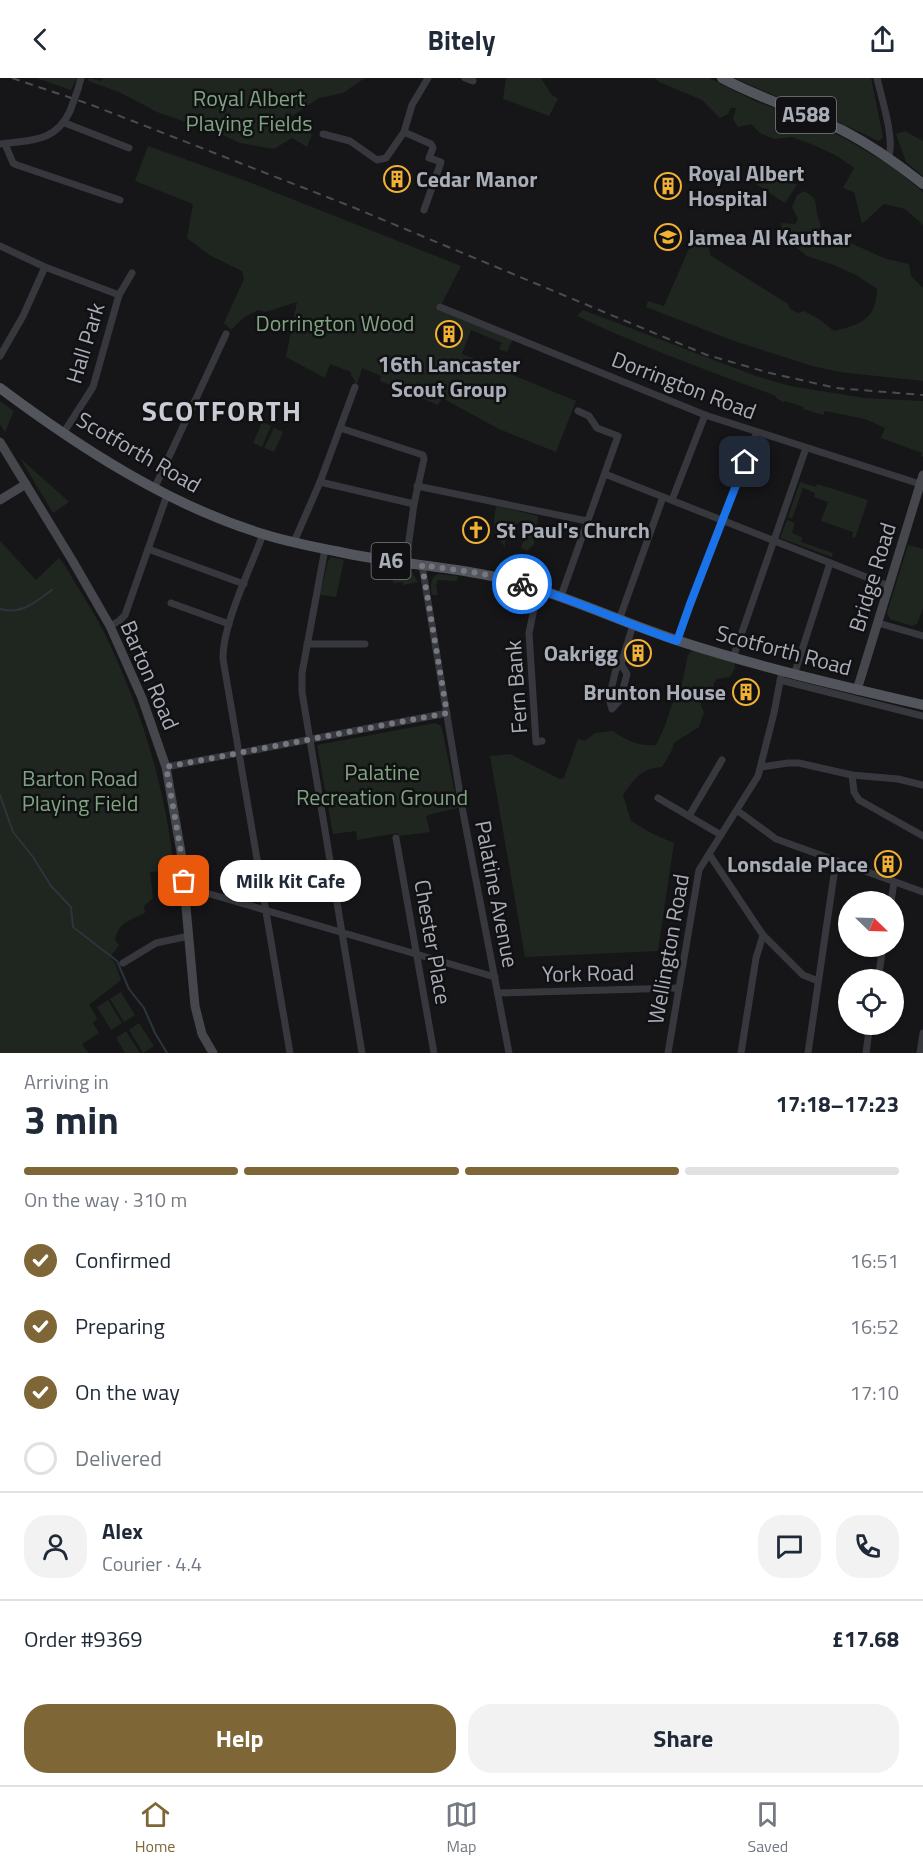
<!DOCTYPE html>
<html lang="en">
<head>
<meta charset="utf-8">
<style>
	:root { --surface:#fff; --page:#f2f2f3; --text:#1f2937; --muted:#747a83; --line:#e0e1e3; --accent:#7e6636 }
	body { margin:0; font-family:"Titillium Web",sans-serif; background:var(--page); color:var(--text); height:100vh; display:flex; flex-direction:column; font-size:22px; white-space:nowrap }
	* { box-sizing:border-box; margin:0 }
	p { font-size:20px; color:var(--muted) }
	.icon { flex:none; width:33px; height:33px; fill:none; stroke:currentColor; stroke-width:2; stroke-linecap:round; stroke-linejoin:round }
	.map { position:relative; height:975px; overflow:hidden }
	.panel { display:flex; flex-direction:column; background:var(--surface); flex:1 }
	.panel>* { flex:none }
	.needle { width:39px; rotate:113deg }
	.controls { position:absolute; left:838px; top:813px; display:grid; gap:12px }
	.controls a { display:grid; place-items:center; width:66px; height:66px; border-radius:50%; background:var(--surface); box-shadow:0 2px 4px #0004; font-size:30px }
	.pin { position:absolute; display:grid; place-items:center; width:51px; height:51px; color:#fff; margin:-26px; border-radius:12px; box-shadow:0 3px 9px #0006 }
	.courier { position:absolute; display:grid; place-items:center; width:60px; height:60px; margin:-30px; border:4px solid #1a73e8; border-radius:50%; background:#fff; color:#222; box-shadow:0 2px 8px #0007 }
	.bubble { position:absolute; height:42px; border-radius:21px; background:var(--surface); box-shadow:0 2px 4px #0004; font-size:20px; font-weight:700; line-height:42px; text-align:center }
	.overview em { font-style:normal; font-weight:700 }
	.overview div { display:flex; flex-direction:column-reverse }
	.overview { display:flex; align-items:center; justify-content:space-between; height:102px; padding:0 24px }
	h1 { font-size:39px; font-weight:700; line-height:45px }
	.bar { display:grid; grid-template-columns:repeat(4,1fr); gap:9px 6px; align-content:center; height:72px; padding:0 24px }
	.bar i { height:8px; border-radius:4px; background:var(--line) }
	.bar .on { background:var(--accent) }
	.bar p { grid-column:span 4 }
	.line { display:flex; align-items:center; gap:15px; padding:0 24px; border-top:2px solid var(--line) }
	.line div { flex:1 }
	.round { display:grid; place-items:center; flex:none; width:63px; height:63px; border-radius:24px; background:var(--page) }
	ol { padding:0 24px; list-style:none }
	li { display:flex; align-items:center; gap:18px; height:66px }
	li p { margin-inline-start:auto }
	li .icon { padding:6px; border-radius:50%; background:var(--accent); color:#fff; stroke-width:4 }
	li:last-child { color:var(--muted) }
	li i { width:33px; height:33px; border:3px solid var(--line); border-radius:50% }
	.cta { display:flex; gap:12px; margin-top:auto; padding:12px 24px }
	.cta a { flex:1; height:69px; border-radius:24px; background:var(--accent); color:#fff; font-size:24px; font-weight:700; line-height:69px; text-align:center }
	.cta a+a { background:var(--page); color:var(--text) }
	header { display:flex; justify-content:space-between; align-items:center; height:78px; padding:0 24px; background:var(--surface); font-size:27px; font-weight:700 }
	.dock { display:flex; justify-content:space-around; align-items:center; height:84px; border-top:2px solid var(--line); background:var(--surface); font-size:16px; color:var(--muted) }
	.dock a { display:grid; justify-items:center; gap:3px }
	.dock .on { color:var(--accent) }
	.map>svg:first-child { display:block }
	.green { fill:#1e261f }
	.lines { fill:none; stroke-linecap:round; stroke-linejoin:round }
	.stream { stroke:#2c353c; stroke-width:2 }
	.street { stroke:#37383d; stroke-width:7 }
	.secondary { stroke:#45474d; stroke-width:9 }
	.primary { stroke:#53555c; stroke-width:10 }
	.rail { stroke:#4a4c52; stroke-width:2; stroke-dasharray:8 6; stroke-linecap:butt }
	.street-bridge { stroke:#37383d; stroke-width:7 }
	.done { stroke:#757880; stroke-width:6; stroke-dasharray:0 10.8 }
	.route { stroke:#1a73e8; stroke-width:8 }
	.labels { text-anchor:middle; stroke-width:5; stroke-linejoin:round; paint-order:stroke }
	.shield { fill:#111113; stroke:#7b7e86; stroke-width:1.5 }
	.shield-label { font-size:21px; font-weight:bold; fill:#a8adb8 }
	.park-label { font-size:22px; fill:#7fa381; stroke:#111113 }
	.poi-label { font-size:22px; font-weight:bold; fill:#a8adb8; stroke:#111113; text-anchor:start }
	.street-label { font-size:22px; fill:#a8adb8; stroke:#111113 }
	.district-label { font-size:28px; font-weight:bold; letter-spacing:1.5px; fill:#c9ccd4; stroke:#111113 }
</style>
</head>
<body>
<header><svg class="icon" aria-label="back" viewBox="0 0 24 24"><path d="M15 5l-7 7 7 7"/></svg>Bitely<svg class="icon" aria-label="share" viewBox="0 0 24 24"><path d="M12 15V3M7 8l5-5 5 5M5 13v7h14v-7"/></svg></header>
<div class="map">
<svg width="923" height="975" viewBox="0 0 923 975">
	<rect width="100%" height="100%" fill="#161618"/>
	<g class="green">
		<polygon points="36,0 77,0 71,12"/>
		<polygon points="89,0 101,3 103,0 365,0 343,15 319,20 291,39 292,41 300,36 312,57 307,69 292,60 274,71 240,65 225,58 157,34 119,14 88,3"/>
		<polygon points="506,0 541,0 551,16 558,21 549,38 503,21"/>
		<polygon points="655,0 709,0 755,23 799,39 842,59 892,88 923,114 923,147 905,131 884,126 862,146 854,114 843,110 854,90 837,78 816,68 792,59 774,61 760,55 751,46 738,49 733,41 736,30 731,30 728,36 720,40 702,22 659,4"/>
		<path d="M735,0H871L883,59L880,63L876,62C830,38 781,22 735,0Z"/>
		<polygon points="905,53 923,63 923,98 906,84 896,56"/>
		<polygon points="148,68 249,104 461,188 440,229 514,259 507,274 499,271 502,265 471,252 462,276 576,323 556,374 499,351 442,320 438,327 380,303 381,298 362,290 356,310 354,309 355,303 351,297 351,294 330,286 325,300 286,279 297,224 266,234 258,232 243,240 231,252 224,245 244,201 242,193 209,177 187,160 193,126 135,103"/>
		<polygon points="765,85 797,107 785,125 753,104"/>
		<path d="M805,113L815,121L817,136L822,152L886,181L909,186L911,198L923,210V303L839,294L812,288L734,263L646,229L648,223L664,228L695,157L703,151L708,162L710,177L788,226L790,231L798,235L804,233L819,241L834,253C861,246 876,242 877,211L856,197L834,187L807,178L783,159L781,145L795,146L798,141L792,129L797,117Z"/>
		<path d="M583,232L753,297L790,308L865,320L923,323V379L921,378L922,375L881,360L885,350L865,341L825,333L823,337L803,331L804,329L785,323L783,324L776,320V318C709,293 642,269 577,238Z"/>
		<polygon points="0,323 14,333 5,354 0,346"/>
		<polygon points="262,344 271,348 262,369 253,365"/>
		<polygon points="274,350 283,354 274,374 264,370"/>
		<polygon points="20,380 69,424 53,435"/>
		<polygon points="800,404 816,409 817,406 868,422 855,460 852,459 853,454 821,443 828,424 814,419 815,415 803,410 792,441 788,439"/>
		<path d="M496,428L538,438L534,466L527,473L521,470C523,461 530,458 532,449L530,445L522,443C510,449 505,455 505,469C491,453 493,449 496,428Z"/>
		<polygon points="787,442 795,445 792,455 802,459 801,464 833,475 832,479 780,460"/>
		<path d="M0,463L36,502L59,480L64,486C77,509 92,531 104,554C141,631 165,706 174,792L150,794L153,820L144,828L145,835C130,842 118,845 115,862L119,867L111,878L104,873L115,885L121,902L89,927L97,940L93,945L99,955L82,966L88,975H0Z"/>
		<polygon points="908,467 923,471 923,530 917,546 912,548 890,541 887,535"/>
		<polygon points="331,479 344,482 336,519 320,517 328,483"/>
		<polygon points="386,490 411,493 418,504 403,507 403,504 393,505 393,497 386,498"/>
		<path d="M438,496L458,498L457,503L438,502L436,508L438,517H432C430,508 430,500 438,496Z"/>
		<path d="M692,572L735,585V590L730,599L717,601L714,605L713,611L701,621V628L704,634L699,649L674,665L671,674L662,689C640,691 635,700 623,717L631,743L653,756L674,765L658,873L525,879L490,678L510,676L560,701L564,700L578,661L585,663L595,655L613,653C625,662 641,669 656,667L665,648L671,629L681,610L688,577Z"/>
		<polygon points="435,645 440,647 442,651 458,730 428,737 426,739 430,754 399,758 398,755 357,762 356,753 333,756 317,667"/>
		<polygon points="121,914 135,937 124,944 110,921"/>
		<polygon points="108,922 122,945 111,952 97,929"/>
		<polygon points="139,945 154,968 143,975 129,952"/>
		<polygon points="126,953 140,975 125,975 116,960"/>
	</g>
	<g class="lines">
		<g class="stream">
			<path d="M0,531C22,537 35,524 52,512"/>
			<polyline points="0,717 13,754 33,779 51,808 71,829 73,849 117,883 129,911 144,930 155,955 167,975"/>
		</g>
		<g class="street">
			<polyline points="465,0 473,3"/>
			<path d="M877,0C881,18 896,64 888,80"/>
			<polyline points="78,11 81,0"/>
			<polyline points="65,45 129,70"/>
			<polyline points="404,54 431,66 433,70 429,80 441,84 424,132"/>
			<polyline points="323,56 350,63 377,82 386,80 404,54 412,27 428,0"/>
			<path d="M0,66C30,62 55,65 70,33"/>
			<polyline points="5,66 13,85 17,87 120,122"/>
			<polyline points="0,168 45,189 119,217"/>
			<polyline points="440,229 705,337 920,406"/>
			<polyline points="0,278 23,238 45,189"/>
			<polyline points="340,350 423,377 424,381 414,426 406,484"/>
			<polyline points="64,354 93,309 119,217 132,195"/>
			<polyline points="605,396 889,508"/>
			<polyline points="320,404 414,426"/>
			<polyline points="417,408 587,443"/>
			<polyline points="154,411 226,256"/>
			<polyline points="672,422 705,337"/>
			<path d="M263,456C251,490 222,547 223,581L290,975"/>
			<polyline points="294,464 320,404 355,309"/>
			<polyline points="148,471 244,506"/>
			<polyline points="325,471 302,595 302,614 362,975"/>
			<polyline points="422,487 463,734 509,975"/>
			<polyline points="538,511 529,555 536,664 542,663"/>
			<polyline points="561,518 618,358 597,350 589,338 578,333"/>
			<polyline points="171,525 229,546"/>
			<polyline points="619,542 663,419"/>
			<polyline points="878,545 923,558"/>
			<polyline points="110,548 119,543 125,537 167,417"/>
			<polyline points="677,563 722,442 757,354"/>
			<polyline points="307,566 365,566"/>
			<polyline points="733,580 806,370"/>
			<polyline points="621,586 627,596 620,622 612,631 609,620 616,591 621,586 633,547"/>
			<polyline points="782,593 774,635 758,698 709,776 763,857 803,897 818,903"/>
			<polyline points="794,597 830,485"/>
			<polyline points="780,602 923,638"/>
			<polyline points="166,689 447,635"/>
			<polyline points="761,689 788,685 799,685 852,697 898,701 923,707"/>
			<polyline points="852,697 854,714 859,722 923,758"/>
			<polyline points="658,720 721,757"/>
			<polyline points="738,733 776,761 923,814"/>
			<polyline points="689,738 722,682"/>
			<polyline points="396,760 434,975"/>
			<polyline points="185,816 210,816 495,899"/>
			<polyline points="891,824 894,804"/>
			<polyline points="123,885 156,865 189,858"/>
			<polyline points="878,902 883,868"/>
			<polyline points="498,915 678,910"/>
			<polyline points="668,975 699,792 709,776"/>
			<polyline points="741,975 756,880 763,857"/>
			<polyline points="808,975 836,783"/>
			<polyline points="866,975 870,946"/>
			<polyline points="920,975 923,955"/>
		</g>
		<g class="secondary">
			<polyline points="0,364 72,482 110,548 142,620 166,689 181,774 195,928 202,956 213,975"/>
			<polyline points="0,422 26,406"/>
			<polyline points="857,612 923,397"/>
		</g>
		<g class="primary">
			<path d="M722,0C761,21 802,33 842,52C871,67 898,86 923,106"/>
			<path d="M0,310C79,369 168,427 263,456C288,464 314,469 340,474C398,487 458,488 516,504C571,520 624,545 679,563C759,589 841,608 923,627"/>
		</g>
		<polyline class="rail" points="12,0 89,26 350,128 707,277 770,295 836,310 923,317"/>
		<polyline class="street-bridge" points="70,33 78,11"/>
	</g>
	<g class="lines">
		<polyline class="done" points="184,803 181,774 166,689 447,635 422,487 479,495 522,506"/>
		<path class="route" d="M522,506C575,522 625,545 677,563L690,526L745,384"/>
	</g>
	<defs>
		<symbol id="building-ring" viewBox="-11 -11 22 22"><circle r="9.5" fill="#111113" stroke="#f2b134" stroke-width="1.5"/><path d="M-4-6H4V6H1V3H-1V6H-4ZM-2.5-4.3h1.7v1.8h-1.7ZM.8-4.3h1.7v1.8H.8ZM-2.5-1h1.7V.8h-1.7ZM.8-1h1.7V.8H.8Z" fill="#f2b134"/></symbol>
		<symbol id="school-ring" viewBox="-11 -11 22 22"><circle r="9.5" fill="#111113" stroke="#f2b134" stroke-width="1.5"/><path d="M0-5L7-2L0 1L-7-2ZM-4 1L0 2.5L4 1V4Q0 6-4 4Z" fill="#f2b134"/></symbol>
		<symbol id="church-ring" viewBox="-11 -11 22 22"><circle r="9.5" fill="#111113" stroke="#f2b134" stroke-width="1.5"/><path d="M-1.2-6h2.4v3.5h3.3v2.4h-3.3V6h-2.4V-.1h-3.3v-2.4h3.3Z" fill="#f2b134"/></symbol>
	</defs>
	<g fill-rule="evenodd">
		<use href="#building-ring" x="382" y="86" width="30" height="30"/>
		<use href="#building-ring" x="653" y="93" width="30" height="30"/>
		<use href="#school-ring" x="653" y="144" width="30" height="30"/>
		<use href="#building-ring" x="434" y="241" width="30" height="30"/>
		<use href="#church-ring" x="461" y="437" width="30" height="30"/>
		<use href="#building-ring" x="623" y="560" width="30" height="30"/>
		<use href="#building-ring" x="731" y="599" width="30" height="30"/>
		<use href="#building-ring" x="873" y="771" width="30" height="30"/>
	</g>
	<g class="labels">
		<g class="shield">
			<rect x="776" y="19" width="60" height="36" rx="4.5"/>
			<rect x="371.5" y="465" width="39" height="36" rx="4.5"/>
		</g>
		<g class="shield-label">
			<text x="806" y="44">A588</text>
			<text x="391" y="490">A6</text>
		</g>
		<g class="park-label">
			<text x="249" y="28">Royal Albert<tspan x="249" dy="25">Playing Fields</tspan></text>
			<text x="335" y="253">Dorrington Wood</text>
			<text x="382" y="702">Palatine<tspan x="382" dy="25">Recreation Ground</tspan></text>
			<text x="80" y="708">Barton Road<tspan x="80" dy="25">Playing Field</tspan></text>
		</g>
		<g class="poi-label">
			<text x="688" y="103">Royal Albert<tspan x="688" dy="25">Hospital</tspan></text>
			<text x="416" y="109">Cedar Manor</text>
			<text x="688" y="167">Jamea Al Kauthar</text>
			<text x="449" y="294" text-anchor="middle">16th Lancaster<tspan x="449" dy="25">Scout Group</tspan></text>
			<text x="496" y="460">St Paul's Church</text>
			<text x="618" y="583" text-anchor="end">Oakrigg</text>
			<text x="726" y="622" text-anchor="end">Brunton House</text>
			<text x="868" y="794" text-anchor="end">Lonsdale Place</text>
		</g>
		<g class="street-label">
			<text transform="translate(85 265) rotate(-73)" y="8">Hall Park</text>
			<text transform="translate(684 307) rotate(21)" y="8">Dorrington Road</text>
			<text transform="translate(139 374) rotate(30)" y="8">Scotforth Road</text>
			<text transform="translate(872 499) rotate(-73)" y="8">Bridge Road</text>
			<text transform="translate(784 572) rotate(15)" y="8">Scotforth Road</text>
			<text transform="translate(150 597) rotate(67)" y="8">Barton Road</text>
			<text transform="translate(516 609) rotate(-94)" y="8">Fern Bank</text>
			<text transform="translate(497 816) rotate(79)" y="8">Palatine Avenue</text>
			<text transform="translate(433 864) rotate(80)" y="8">Chester Place</text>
			<text transform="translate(668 871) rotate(-80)" y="8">Wellington Road</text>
			<text transform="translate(588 895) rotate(-1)" y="8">York Road</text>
		</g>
		<g class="district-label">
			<text x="222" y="343">SCOTFORTH</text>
		</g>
	</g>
</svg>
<div class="controls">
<a><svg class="needle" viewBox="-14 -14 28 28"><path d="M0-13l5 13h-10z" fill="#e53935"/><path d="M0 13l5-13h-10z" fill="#747a83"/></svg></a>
<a><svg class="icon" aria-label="locate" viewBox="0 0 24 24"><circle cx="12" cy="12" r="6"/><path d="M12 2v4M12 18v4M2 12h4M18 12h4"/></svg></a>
</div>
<div class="pin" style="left:184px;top:803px;background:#ea580c"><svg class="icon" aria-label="bag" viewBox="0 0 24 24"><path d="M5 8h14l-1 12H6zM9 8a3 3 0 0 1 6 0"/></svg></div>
<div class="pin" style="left:745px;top:384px;background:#1f2937"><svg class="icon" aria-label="home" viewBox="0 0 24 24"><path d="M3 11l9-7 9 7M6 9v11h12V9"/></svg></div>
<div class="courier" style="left:522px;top:506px"><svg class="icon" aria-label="bike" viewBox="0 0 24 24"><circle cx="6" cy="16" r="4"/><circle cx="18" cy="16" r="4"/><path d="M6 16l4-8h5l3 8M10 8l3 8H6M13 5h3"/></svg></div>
<div class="bubble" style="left:220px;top:782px;width:141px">Milk Kit Cafe</div>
</div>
<section class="panel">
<div class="overview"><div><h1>3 min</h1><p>Arriving in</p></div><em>17:18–17:23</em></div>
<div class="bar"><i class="on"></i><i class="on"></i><i class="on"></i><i></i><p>On the way · 310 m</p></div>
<ol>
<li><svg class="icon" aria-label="check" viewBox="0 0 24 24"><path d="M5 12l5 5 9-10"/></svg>Confirmed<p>16:51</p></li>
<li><svg class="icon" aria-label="check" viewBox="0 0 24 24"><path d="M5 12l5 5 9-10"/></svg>Preparing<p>16:52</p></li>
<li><svg class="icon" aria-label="check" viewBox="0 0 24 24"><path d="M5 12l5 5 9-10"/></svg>On the way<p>17:10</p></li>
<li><i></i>Delivered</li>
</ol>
<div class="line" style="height:108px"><a class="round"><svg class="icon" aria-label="person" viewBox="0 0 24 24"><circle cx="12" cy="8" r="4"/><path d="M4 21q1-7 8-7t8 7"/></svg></a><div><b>Alex</b><p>Courier · 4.4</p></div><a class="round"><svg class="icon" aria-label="chat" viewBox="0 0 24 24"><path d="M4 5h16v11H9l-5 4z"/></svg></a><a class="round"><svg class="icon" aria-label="phone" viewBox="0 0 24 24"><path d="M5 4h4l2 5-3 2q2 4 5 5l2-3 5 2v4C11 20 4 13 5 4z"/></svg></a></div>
<div class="line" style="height:78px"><div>Order #9369</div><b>£17.68</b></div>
<div class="cta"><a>Help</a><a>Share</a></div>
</section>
<nav class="dock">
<a class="on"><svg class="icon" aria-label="home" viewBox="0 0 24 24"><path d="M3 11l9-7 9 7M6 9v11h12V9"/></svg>Home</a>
<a><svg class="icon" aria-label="map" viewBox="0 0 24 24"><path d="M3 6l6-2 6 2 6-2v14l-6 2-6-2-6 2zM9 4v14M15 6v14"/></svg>Map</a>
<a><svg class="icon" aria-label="saved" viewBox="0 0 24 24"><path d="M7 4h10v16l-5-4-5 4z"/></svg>Saved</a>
</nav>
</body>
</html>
